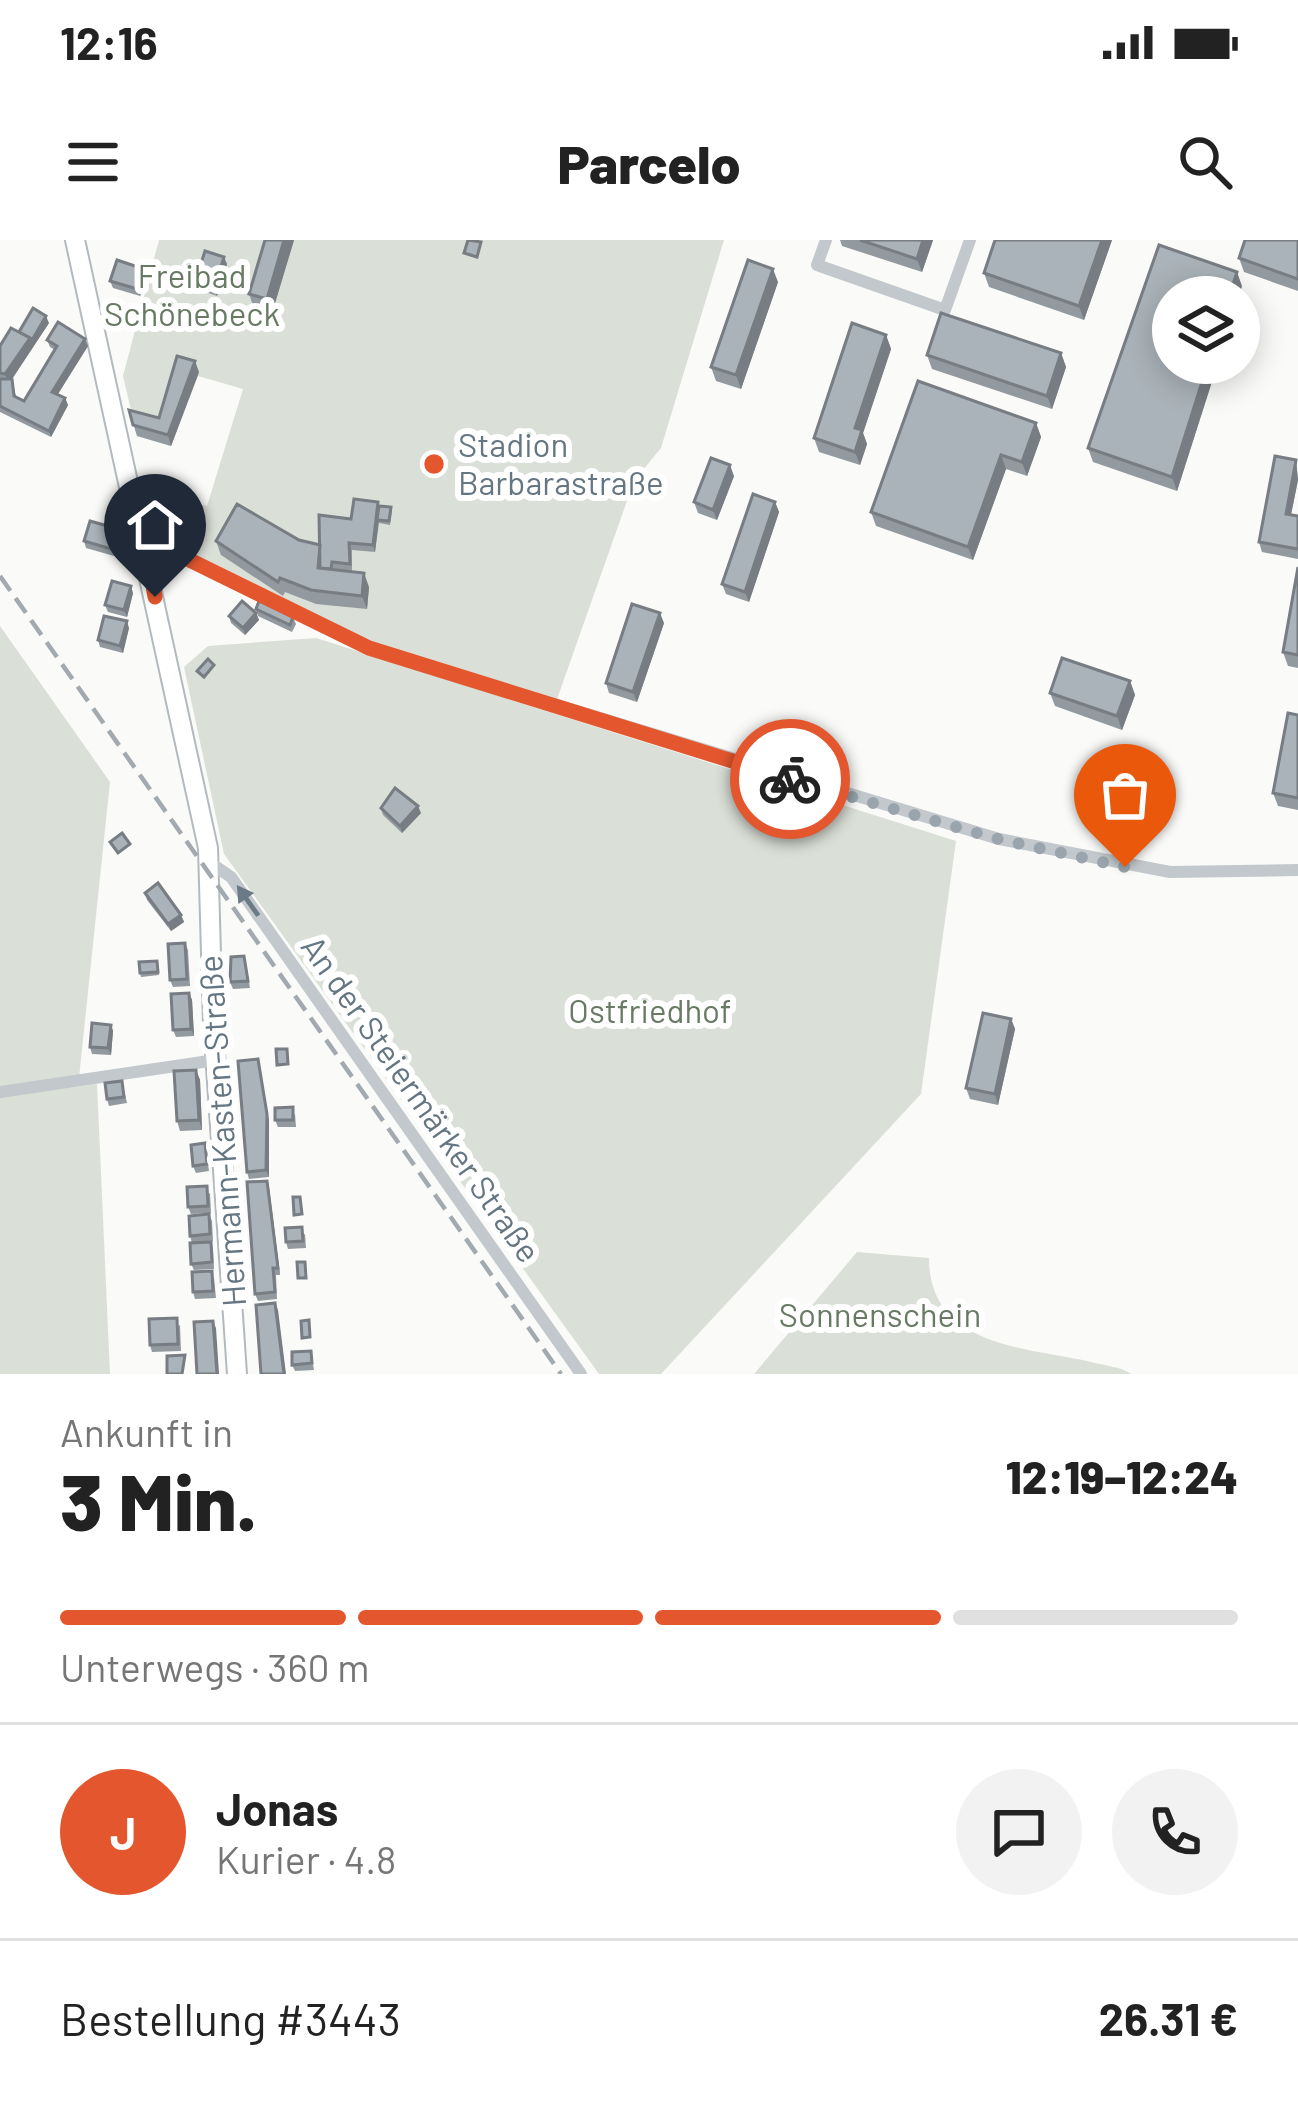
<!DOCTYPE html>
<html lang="de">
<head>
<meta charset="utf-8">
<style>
	:root { --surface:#fff; --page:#f2f2f2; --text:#222; --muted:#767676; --line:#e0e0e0; --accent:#e4572e }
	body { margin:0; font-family:Barlow,sans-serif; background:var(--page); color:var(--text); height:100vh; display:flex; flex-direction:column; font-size:45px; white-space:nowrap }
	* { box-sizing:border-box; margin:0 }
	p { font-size:39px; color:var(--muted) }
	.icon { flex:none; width:66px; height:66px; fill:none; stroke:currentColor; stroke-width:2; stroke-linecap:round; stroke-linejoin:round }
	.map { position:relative; height:1134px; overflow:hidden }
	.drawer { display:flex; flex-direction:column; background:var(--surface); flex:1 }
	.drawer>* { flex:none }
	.tools { position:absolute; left:1152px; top:36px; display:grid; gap:24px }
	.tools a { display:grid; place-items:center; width:108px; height:108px; border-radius:50%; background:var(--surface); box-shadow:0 6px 30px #0003; font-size:60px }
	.pin { position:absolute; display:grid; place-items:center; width:102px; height:102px; color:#fff; margin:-123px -51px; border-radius:50% 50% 50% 0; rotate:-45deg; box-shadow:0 0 12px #0007 }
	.pin .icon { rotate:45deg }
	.courier { position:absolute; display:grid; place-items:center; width:120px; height:120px; margin:-60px; border:9px solid #e4572e; border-radius:50%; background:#fff; color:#222; box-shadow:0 3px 15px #0007 }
	.headline em { font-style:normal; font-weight:800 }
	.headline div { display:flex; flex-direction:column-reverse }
	.headline { display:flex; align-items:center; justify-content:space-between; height:204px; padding:0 60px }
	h1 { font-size:78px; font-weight:800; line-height:90px }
	.bar { display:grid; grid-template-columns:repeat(4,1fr); gap:18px 12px; align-content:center; height:144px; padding:0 60px }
	.bar i { height:15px; border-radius:9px; background:var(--line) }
	.bar .selected { background:var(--accent) }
	.bar p { grid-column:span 4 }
	.line { display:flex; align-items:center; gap:30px; padding:0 60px; border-top:3px solid var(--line) }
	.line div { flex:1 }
	.round { display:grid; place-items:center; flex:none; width:126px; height:126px; border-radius:63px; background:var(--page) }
	.status { display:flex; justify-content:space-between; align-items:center; height:84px; padding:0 60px; background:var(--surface); direction:ltr }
	.status svg { height:33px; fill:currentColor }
	header { display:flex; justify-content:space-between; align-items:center; height:156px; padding:0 60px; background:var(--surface); font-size:54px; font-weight:800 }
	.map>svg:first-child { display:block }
	.green { fill:#dadfd7 }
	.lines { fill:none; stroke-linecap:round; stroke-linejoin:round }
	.secondary-casing { stroke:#b3babf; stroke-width:22 }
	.street { stroke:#c3c8cc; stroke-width:12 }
	.secondary { stroke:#fff; stroke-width:18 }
	.rail { stroke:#a2aab0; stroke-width:4.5; stroke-dasharray:18 9; stroke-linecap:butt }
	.wall { fill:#929a9f }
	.shaded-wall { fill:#777d82 }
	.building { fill:#aab3b9; stroke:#777d82; stroke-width:3 }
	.oneway { fill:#6a7a87 }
	.done { stroke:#99a4ac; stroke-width:12; stroke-dasharray:0 21.6 }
	.route { stroke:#e4572e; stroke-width:15 }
	.poi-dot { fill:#e4572e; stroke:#fff; stroke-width:4.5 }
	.labels { text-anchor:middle; stroke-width:12; stroke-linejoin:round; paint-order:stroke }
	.park-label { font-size:33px; fill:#687a64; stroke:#fff }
	.poi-label { font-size:33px; fill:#657683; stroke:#fff; text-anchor:start }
	.street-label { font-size:33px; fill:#657683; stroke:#fff }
</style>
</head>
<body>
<div class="status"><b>12:16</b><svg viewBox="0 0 49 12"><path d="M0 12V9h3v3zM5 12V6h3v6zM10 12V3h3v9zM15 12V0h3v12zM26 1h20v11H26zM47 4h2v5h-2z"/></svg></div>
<header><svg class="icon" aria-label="menu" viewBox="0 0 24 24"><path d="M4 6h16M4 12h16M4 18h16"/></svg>Parcelo<svg class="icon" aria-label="search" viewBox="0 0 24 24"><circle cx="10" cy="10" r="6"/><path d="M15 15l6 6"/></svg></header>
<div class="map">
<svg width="1298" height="1134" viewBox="0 0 1298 1134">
	<rect width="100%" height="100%" fill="#fafaf8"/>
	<g class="green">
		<polygon points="159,0 724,0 661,208 634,241 556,462 370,402 262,354 171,302 160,254 207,266 243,149 198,136 171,206 137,196 123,136"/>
		<polygon points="0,386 110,542 79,838 0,847"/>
		<polygon points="316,398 956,601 921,854 661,1134 599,1134 224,614 184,427 208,406"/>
		<polygon points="97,844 110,1134 0,1134 0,857"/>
		<path d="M857,1012L929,1018C929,1105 1021,1107 1087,1121C1102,1125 1122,1127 1131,1134H754Z"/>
	</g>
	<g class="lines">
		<defs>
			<polyline id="secondary" points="75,0 208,608 213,784 237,1134"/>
		</defs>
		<use href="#secondary" class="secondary-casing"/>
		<g class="street">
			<polyline points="826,0 817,25 945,70 970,0"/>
			<path d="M146,307C169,304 332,391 369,408L999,599L1170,632L1298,630"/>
			<polyline points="209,622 231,637 581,1134"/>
			<polyline points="0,852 216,820"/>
		</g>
		<use href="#secondary" class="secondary"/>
		<polyline class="rail" points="0,336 561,1134"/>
	</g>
	<g class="wall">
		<polygon points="265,0 294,0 272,73 254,68 249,54"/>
		<polygon points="840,0 933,0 922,32 842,6"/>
		<polygon points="995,0 1112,0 1084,80 989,47 984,33"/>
		<polygon points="1298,0 1298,51 1244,32 1239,18"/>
		<polygon points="227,24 217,56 197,49 195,42"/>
		<polygon points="146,36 140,56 113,48 110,41"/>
		<polygon points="778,42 741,149 716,141 711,127"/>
		<polygon points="1242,46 1177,251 1093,222 1088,208"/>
		<polygon points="49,83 12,139 16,157 24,161 55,110 50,107 47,100 88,106 57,154 65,158 68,165 51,197 0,172 0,106 19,92"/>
		<polygon points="886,95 891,109 863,193 867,204 860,225 819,212 814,198"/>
		<polygon points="1061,113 1066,127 1052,169 932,129 927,115"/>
		<polygon points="199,132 171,206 137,196 129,170 159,178"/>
		<polygon points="1036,183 1041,197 1027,236 1006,229 973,320 876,286 871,272"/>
		<polygon points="1296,220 1298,240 1291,275 1298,276 1298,319 1262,312 1259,302"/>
		<polygon points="734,236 717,280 698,273 694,262"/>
		<polygon points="378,262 379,266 391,267 392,271 390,285 379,283 375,312 352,310 352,331 334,329 369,347 367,369 316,364 285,352 283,356 221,315 216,301 299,300 320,305 351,279"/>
		<polygon points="775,262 779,272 749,362 726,354 722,344"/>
		<polygon points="132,299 135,322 86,308 84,301"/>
		<polygon points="1298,327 1298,428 1288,426 1283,412"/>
		<polygon points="133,353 127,377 108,372 105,365"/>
		<polygon points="256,369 293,377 296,384 292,392 258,376"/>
		<polygon points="256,373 259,380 245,395 231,383 229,376"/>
		<polygon points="664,383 637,462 609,453 606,443"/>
		<polygon points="129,388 123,413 100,407 98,400"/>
		<polygon points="1130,441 1135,455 1122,490 1055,466 1050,453"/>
		<polygon points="1298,475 1298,570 1278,566 1273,553"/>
		<polygon points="381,568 421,573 402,593 383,575"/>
		<polygon points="145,653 181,675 184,682 171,691 147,660"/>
		<polygon points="185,703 188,710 190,746 173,747 170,740"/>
		<polygon points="246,723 250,748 233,749 230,742"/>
		<polygon points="158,725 159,735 141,737 140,733"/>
		<polygon points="189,753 192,760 194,796 176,797 173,790"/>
		<polygon points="1011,779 1015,789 998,865 970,859 966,848"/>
		<polygon points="111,785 113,791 111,815 92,814 90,807"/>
		<polygon points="258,819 269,881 269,937 249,939 247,932"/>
		<polygon points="196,830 200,840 202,890 180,891 177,881"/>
		<polygon points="122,841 127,863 109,866 107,859"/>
		<polygon points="295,874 296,887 278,887 275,880"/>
		<polygon points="205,903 209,931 196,933 193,926"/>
		<polygon points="269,948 280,1035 276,1035 277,1059 258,1061 255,1054"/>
		<polygon points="210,953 211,973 191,974 188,967"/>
		<polygon points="209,974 212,981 213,1001 192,1003 190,996"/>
		<polygon points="305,994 306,1008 288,1009 286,1002"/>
		<polygon points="211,1002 213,1009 214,1029 194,1030 191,1024"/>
		<polygon points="214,1038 216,1058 195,1059 193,1052"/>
		<polygon points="180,1085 181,1111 152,1112 150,1105"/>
		<polygon points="311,1111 314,1130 295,1131 292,1125"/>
	</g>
	<g class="shaded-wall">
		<polygon points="284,0 294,0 272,73 267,59"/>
		<polygon points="923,0 933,0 922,32 917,19"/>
		<polygon points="1102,0 1112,0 1084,80 1079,66"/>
		<polygon points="224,17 227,24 217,56 214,49"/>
		<polygon points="144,29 146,36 140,56 137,49"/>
		<polygon points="773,29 778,42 741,149 736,135"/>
		<polygon points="1237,32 1242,46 1238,57 1229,57"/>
		<polygon points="46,76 49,83 12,139 17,163 5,134"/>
		<polygon points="886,95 891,109 863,193 867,204 860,225 855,212 855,188"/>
		<polygon points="85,99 88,106 55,159 52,152"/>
		<polygon points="1061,113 1066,127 1052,169 1047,156"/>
		<polygon points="195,121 199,132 171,206 168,195"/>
		<polygon points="1208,123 1218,123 1177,251 1172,237"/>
		<polygon points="65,158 68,165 51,197 49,191"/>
		<polygon points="1036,183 1041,197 1027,236 1022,222"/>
		<polygon points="1001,215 1006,229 973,320 968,307"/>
		<polygon points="1296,220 1298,240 1289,284 1286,274"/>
		<polygon points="730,225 734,236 717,280 713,270"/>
		<polygon points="378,262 380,269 375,312 373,305"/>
		<polygon points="775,262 779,272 749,362 745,352"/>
		<polygon points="364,333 369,347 367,369 362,356"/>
		<polygon points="131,346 133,353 127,377 124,370"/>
		<polygon points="256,373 259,380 245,395 243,388"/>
		<polygon points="660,373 664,383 637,462 633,452"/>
		<polygon points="127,381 129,388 123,413 120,406"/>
		<polygon points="1130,441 1135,455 1122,490 1117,476"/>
		<polygon points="418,566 421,573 402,593 400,586"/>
		<polygon points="181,675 184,682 171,691 168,684"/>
		<polygon points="189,753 192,760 194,796 191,789"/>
		<polygon points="1011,779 1015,789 998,865 995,854"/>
		<polygon points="111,785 113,791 111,815 108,808"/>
		<polygon points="258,819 269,881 269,937 266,930"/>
		<polygon points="196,830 200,840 202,890 199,880"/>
		<polygon points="267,941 269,948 280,1035 278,1028"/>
		<polygon points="275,1063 278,1070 286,1134 284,1134"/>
		<polygon points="213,1081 216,1088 219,1134 217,1134"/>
	</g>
	<g class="building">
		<polygon points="265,0 284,0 267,59 249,54"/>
		<polygon points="468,0 481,2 477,17 464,13"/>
		<polygon points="860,0 923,0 917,19"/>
		<polygon points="995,0 1102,0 1079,66 984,33"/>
		<polygon points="1245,0 1298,0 1298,39 1239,18"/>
		<polygon points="1159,5 1237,32 1229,57 1173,57 1173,123 1208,123 1172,237 1088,208"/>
		<polygon points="205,11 224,17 214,49 195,42"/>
		<polygon points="117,20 144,29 137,49 110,41"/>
		<polygon points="748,20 773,29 736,135 711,127"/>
		<polygon points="33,68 46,76 31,102 30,98 19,92"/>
		<polygon points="941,73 1061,113 1047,156 927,115"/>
		<polygon points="58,82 85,99 52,152 65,158 49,191 0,166 0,139 12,139 14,156 24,161 57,106 47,100"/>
		<polygon points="852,83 886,95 855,188 862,190 855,212 814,198"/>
		<polygon points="11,88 30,98 5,134 0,133 0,106"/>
		<polygon points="177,116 195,121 168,195 133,185 129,170 159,178"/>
		<polygon points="918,141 1036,183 1022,222 1001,215 968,307 871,272"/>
		<polygon points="1275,216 1296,220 1286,274 1298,276 1298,309 1259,302"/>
		<polygon points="711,218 730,225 713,270 694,262"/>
		<polygon points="753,254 775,262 745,352 722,344"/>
		<polygon points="354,259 378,262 373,305 349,303 350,324 332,322 331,329 320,328 319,275 351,279"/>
		<polygon points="237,264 299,300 320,305 318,328 364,333 362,356 311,350 280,338 278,342 216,301"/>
		<polygon points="379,266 391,267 389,281 377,280"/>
		<polygon points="90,281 129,292 132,315 84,301"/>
		<polygon points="1298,327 1298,415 1283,412"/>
		<polygon points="112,341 131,346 124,370 105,365"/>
		<polygon points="242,361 256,373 243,388 229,376"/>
		<polygon points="259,361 293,377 290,385 256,369"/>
		<polygon points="632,364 660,373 633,452 606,443"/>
		<polygon points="104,376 127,381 120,406 98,400"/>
		<polygon points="1062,418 1130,441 1117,476 1050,453"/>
		<polygon points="208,419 214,425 204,437 197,431"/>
		<polygon points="1288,473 1298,475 1298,558 1273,553"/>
		<polygon points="395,548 418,566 400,586 381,568"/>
		<polygon points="122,593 130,604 118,613 110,602"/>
		<polygon points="158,643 181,675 168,684 145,653"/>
		<polygon points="185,703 187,739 170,740 168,704"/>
		<polygon points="244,716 248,741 230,742 231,717"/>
		<polygon points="157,721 158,732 140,733 139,722"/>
		<polygon points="189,753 191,789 173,790 171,754"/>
		<polygon points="983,773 1011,779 995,854 966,848"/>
		<polygon points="92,783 111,785 108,808 90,807"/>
		<polygon points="276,809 287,809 288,824 277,825"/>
		<polygon points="258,819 267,874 266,930 247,932 238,821"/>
		<polygon points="196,830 199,880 177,881 174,831"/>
		<polygon points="122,841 124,857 107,859 105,843"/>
		<polygon points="293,867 293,880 275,880 275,868"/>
		<polygon points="205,903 207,924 193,926 191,905"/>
		<polygon points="267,941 278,1028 273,1028 275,1052 255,1054 247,942"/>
		<polygon points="207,946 208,966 188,967 187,947"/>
		<polygon points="293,957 300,957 302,974 294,975"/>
		<polygon points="209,974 210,994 190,996 189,976"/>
		<polygon points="302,987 303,1001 286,1002 285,988"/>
		<polygon points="211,1002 212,1022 191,1024 190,1003"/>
		<polygon points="297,1022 305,1022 306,1038 298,1038"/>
		<polygon points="212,1031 213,1051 193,1052 192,1032"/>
		<polygon points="275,1063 284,1134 261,1134 256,1065"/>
		<polygon points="177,1078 178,1104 150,1105 149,1079"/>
		<polygon points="309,1080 310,1097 302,1098 301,1081"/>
		<polygon points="213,1081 217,1134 197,1134 194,1082"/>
		<polygon points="311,1111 312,1123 292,1125 292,1112"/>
		<polygon points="185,1115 182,1134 167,1134 167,1116"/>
	</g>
	<defs><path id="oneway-solid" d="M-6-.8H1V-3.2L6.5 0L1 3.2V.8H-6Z" transform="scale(3)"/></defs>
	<use class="oneway" href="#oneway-solid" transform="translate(248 661) rotate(-125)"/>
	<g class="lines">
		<polyline class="done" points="790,539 998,599 1125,627"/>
		<polyline class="route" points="155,357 146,307 161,306 369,408 790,539"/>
	</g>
	<circle class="poi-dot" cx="434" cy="224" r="12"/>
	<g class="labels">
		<g class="park-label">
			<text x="192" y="48">Freibad<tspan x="192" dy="38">Schönebeck</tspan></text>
			<text x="650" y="783">Ostfriedhof</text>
			<text x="880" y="1087">Sonnenschein</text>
		</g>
		<g class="poi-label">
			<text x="458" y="217">Stadion<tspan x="458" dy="38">Barbarastraße</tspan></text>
		</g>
		<g class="street-label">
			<text transform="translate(421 859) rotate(55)" y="12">An der Steiermärker Straße</text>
			<text transform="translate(222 891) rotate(-94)" y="12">Hermann-Kasten-Straße</text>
		</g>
	</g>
</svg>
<div class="tools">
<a><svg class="icon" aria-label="layers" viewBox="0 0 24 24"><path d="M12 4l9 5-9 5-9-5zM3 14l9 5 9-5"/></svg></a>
</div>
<div class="pin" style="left:1125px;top:627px;background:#ea580c"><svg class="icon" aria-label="bag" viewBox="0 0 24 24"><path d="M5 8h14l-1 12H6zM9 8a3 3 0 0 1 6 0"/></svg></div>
<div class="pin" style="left:155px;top:357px;background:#1f2937"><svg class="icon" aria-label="home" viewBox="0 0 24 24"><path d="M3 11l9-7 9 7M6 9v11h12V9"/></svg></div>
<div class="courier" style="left:790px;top:539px"><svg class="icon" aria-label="bike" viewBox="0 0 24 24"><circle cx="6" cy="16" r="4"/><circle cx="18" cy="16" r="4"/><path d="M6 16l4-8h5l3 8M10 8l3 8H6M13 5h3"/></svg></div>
</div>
<section class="drawer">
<div class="headline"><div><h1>3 Min.</h1><p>Ankunft in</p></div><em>12:19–12:24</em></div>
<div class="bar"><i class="selected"></i><i class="selected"></i><i class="selected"></i><i></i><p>Unterwegs · 360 m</p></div>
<div class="line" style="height:216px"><b class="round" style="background:var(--accent);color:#fff">J</b><div><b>Jonas</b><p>Kurier · 4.8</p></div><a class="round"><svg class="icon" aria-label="chat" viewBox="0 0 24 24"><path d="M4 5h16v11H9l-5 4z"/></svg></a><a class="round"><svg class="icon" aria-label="phone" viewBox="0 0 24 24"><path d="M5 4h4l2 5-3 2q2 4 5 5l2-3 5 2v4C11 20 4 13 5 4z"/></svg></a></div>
<div class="line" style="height:156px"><div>Bestellung #3443</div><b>26.31 €</b></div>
</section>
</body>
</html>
